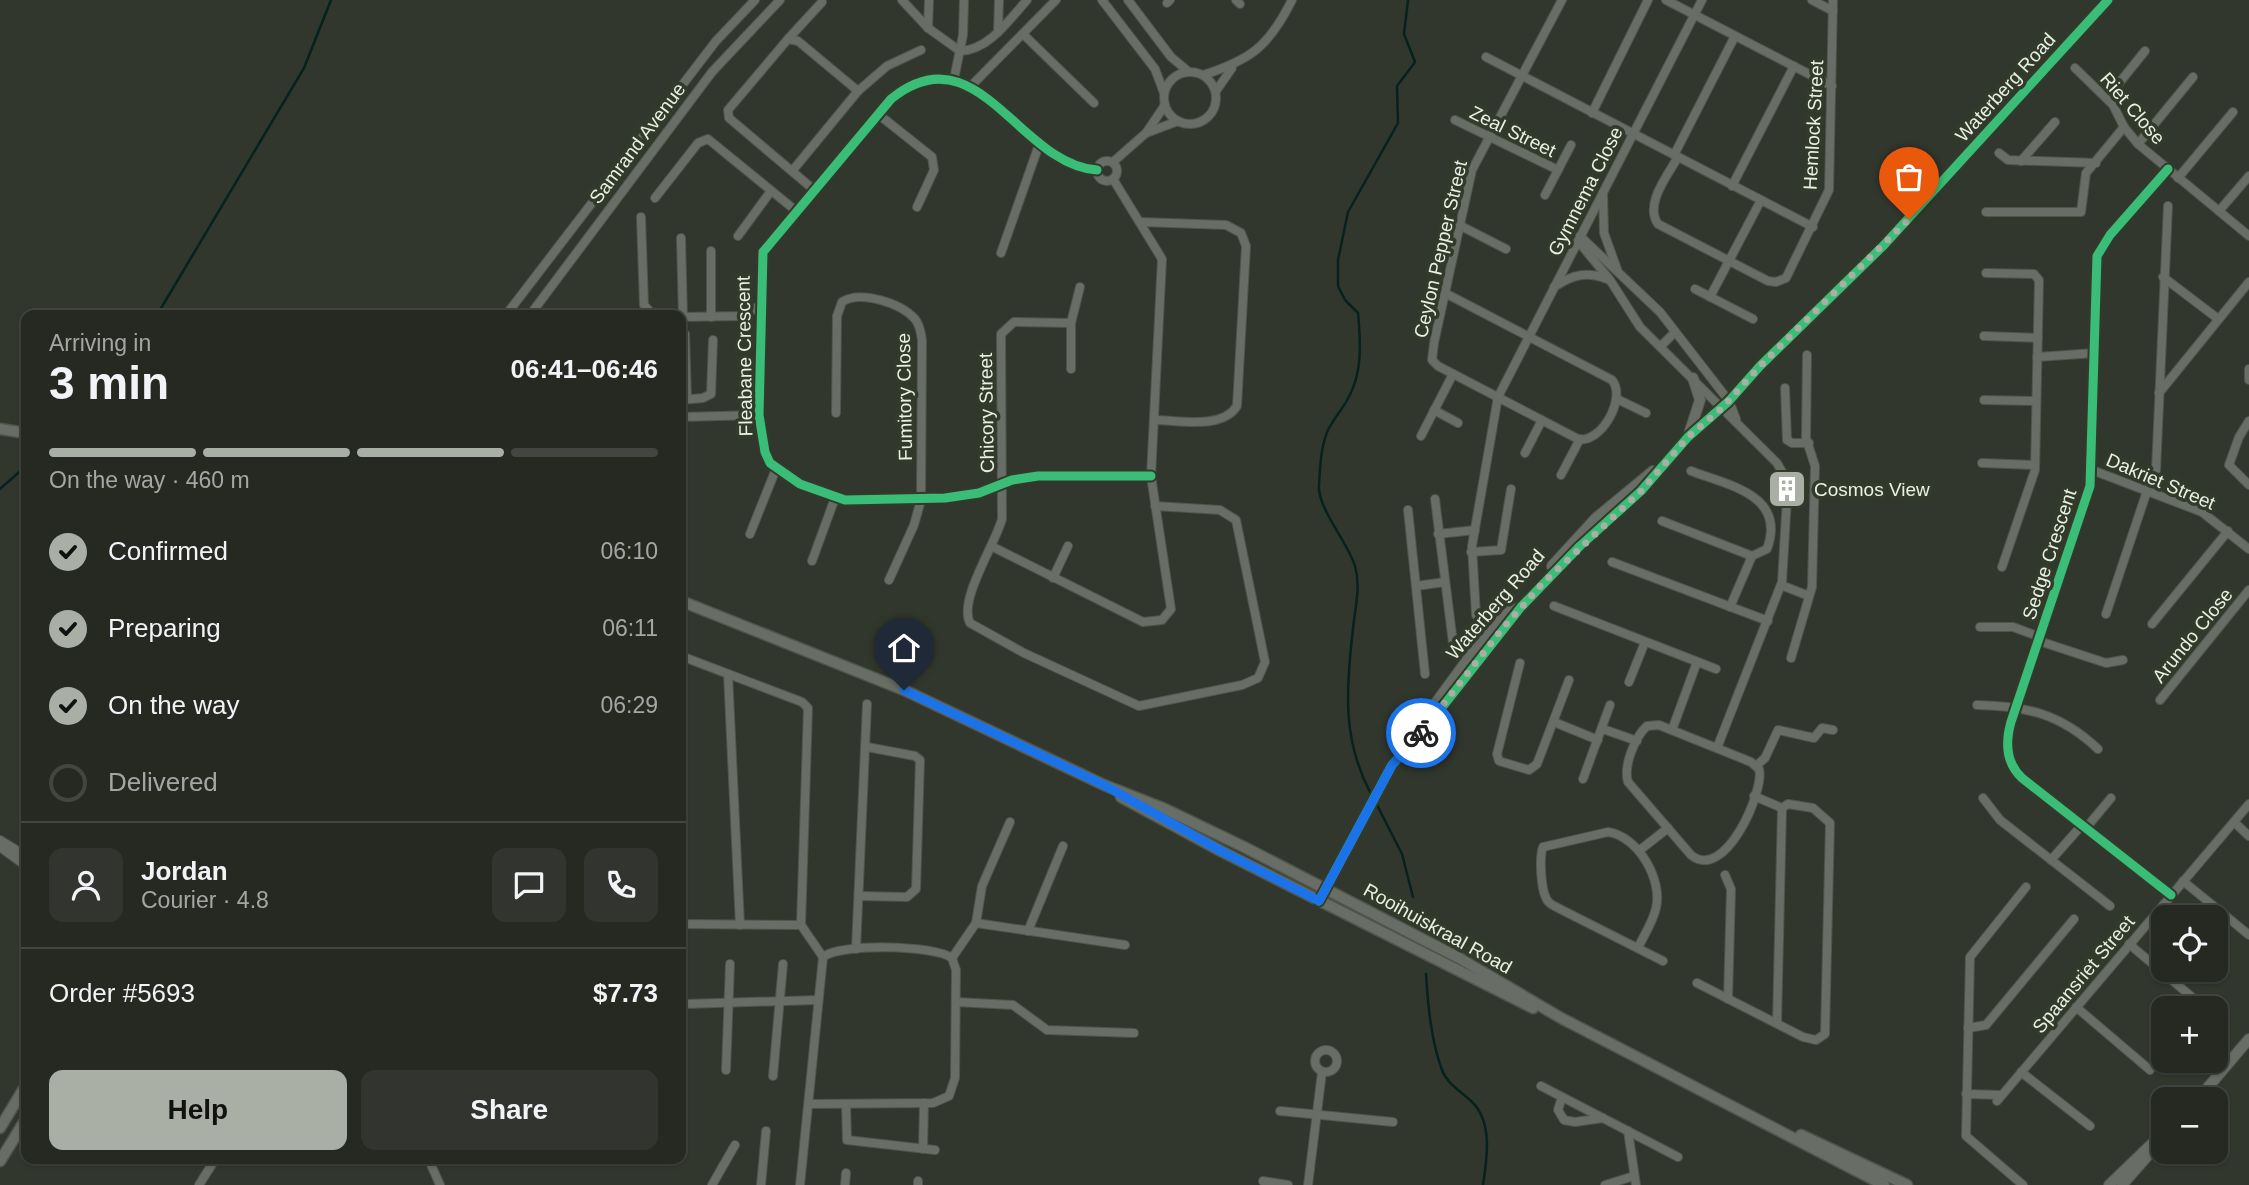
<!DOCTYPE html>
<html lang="en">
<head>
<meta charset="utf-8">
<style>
	:root { --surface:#262922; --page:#32352f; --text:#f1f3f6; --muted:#a4a6a5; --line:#424540; --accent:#a9afa5 }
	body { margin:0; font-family:Arial,sans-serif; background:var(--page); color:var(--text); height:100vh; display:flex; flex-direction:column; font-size:26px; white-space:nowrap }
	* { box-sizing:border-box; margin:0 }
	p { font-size:23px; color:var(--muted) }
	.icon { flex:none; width:38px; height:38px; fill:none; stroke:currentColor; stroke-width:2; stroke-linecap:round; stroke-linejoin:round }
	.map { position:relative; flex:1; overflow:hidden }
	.drawer { position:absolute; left:21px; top:310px; width:665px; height:854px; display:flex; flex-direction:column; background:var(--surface); border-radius:14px; box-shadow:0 2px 5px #0004,0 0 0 2px var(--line) }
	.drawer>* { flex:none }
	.buttons { position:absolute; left:2151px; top:905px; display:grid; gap:14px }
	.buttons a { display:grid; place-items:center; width:77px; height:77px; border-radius:14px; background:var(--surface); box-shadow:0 2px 5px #0004,0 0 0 2px var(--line); font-size:35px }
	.pin { position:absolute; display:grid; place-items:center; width:60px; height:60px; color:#fff; margin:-72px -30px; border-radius:50% 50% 50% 0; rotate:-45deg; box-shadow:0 0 7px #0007 }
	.pin .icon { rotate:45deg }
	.courier { position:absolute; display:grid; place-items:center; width:70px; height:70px; margin:-35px; border:5px solid #1a73e8; border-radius:50%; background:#fff; color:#222; box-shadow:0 2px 9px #0007 }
	.headline em { font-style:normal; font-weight:800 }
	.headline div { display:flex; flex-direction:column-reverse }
	.headline { display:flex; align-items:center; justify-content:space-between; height:119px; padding:0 28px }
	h1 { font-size:46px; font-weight:800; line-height:52px }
	.bar { display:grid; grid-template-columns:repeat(4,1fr); gap:10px 7px; align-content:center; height:84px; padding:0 28px }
	.bar i { height:9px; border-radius:5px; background:var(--line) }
	.bar .active { background:var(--accent) }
	.bar p { grid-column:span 4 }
	.line { display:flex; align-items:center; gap:18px; padding:0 28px; border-top:2px solid var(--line) }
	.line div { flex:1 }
	.round { display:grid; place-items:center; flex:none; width:74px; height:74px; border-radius:14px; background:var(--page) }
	ol { padding:0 28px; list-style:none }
	li { display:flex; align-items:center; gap:21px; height:77px }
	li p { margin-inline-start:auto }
	li .icon { padding:7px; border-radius:50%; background:var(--accent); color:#111; stroke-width:4 }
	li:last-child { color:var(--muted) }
	li i { width:38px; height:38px; border:4px solid var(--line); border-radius:50% }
	.button { display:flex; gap:14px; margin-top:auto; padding:14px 28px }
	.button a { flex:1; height:80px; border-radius:14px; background:var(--accent); color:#111; font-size:28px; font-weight:800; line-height:80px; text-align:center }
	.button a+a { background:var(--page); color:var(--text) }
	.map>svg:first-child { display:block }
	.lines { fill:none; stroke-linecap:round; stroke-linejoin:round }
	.stream { stroke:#06221f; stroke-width:2.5 }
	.minor-tunnel { stroke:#4d5349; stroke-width:8; stroke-dasharray:8 4; stroke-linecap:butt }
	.minor-casing { stroke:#50554c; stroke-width:10 }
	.tertiary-casing { stroke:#50554c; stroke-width:12 }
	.secondary-casing { stroke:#50554c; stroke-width:13 }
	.minor { stroke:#686d65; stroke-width:8 }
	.tertiary { stroke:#686d65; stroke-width:10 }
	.secondary { stroke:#686d65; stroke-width:10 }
	.cycleway-casing { stroke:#323b2a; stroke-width:13 }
	.cycleway { stroke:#3abd76; stroke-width:9 }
	.done { stroke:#a9afa5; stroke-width:7; stroke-dasharray:0 12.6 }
	.route { stroke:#1a73e8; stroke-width:9 }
	.labels { text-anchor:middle; stroke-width:7; stroke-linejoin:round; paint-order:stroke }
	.street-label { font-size:19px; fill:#e9f0e5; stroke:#323b2a }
	.poi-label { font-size:19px; fill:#e9f0e5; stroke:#323b2a; text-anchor:start }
</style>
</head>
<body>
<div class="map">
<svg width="2249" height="1185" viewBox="0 0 2249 1185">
	<rect width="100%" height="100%" fill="#32372e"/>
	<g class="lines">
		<g class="stream">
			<polyline points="157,315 304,68 331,0"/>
			<polyline points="0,489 26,466"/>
			<path d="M1371,794C1342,740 1346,689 1353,629C1355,608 1361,587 1355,566C1348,542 1317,508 1319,485C1320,467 1321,438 1332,423C1341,409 1350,399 1355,382C1362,361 1360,335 1358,313L1345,300L1338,286V260L1348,212L1398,123L1397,86L1415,62L1404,34L1408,0"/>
			<polyline points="1376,803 1402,854 1413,897"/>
			<path d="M1426,974C1428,1006 1431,1040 1442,1070C1447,1084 1462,1092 1472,1102C1493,1122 1487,1159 1483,1185"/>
		</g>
		<polyline class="minor-tunnel" points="1787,498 1787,481"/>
		<defs>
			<g id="minor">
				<path d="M902,0L928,28L960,51C989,50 1009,20 1027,0"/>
				<polyline points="1102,0 1155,69 1164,93"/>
				<polyline points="1128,0 1171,57 1189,72"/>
				<polyline points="1236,0 1240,4"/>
				<polyline points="1666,0 1832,86"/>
				<polyline points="1812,0 1833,11"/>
				<polyline points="1167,3 1170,0"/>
				<polyline points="928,28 929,0"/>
				<polyline points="998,32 999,0"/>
				<polyline points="1023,34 1094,103"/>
				<polyline points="788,39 822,2"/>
				<polyline points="1486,57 1813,227"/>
				<polyline points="2075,68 2113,105 2124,127 2138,144 2249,236"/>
				<circle cx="1190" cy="98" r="26"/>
				<path d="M1203,75C1251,60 1269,46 1292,0"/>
				<polyline points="954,79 963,35 964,0"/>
				<polyline points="971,86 1056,0"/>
				<polyline points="1216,91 1232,68"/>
				<polyline points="2107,98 2145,51"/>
				<polyline points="1592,113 1648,0"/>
				<polyline points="878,114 932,157 934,170 917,207"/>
				<polyline points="1455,120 1558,170"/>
				<polyline points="1146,133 1178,121"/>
				<polyline points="2138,144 2193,77"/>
				<polyline points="1999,153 2008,160 2096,163"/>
				<polyline points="1674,155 1735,36"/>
				<path d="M1678,157C1668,175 1644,204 1658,224L1768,281L1776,282L1786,278L1829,190L1833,0"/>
				<polyline points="2021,161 2055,122"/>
				<circle cx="1107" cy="171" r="10"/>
				<polyline points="1113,162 1146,133 1165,105"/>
				<path d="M2168,169L2110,235L2097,256L2090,486L2011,722C2005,743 2006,763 2022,778L2171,895"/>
				<polyline points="793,170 858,91 887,66 921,50"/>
				<path d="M1097,170C1019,165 977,29 891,99L763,252L759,415L765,452L770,463L800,484L845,500L945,498L979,493L1012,480L1038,476H1151"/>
				<polyline points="2178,178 2233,112"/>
				<polyline points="1732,186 1794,66"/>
				<polyline points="813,189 729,118 728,110 788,39 798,41 858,91"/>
				<polyline points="1603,193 1604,233 1617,269"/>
				<polyline points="1545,195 1571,145"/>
				<polyline points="655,198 698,143 708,139 795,210"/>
				<polyline points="2219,211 2249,176"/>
				<polyline points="1986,212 2081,212 2086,173 2124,127"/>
				<polyline points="641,217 644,305 653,315"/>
				<path d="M1141,222L1226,225L1241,233L1246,246L1237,406C1222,430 1179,420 1154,420"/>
				<polyline points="1459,225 1506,249"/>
				<polyline points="738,236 771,191"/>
				<polyline points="1580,236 1660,312 1729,401 1736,419"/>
				<polyline points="681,238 683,317"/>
				<polyline points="1578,241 1610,280 1640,327 1777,463 1787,481"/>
				<polyline points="711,251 711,317"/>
				<polyline points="1001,253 1040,142"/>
				<polyline points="1986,273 2034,274 2039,280 2035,470 2002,567"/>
				<polyline points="2163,277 2217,318"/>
				<path d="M1554,287C1572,275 1586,271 1607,279"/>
				<polyline points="1695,289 1753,319"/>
				<path d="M1445,293L1612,380C1627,398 1601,444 1578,439L1438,366L1432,360L1434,343L1472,170L1562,0"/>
				<polyline points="1710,297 1761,200"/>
				<polyline points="506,315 716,41 755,0"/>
				<polyline points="530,315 712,72 780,0"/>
				<polyline points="681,317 743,316 759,306"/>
				<path d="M1071,323L1014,322L1001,334L1002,519C995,545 958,600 970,623L1024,653L1139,706L1242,685L1258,678L1265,662L1236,520L1220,510L1155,506"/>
				<polyline points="685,334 687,399"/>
				<polyline points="1984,336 2038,338"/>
				<polyline points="1661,346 1675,332"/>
				<polyline points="2037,357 2095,353"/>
				<polyline points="1071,369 1071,323 1080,287"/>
				<polyline points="2249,369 2249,380"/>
				<polyline points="1785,388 1787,440 1792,443 1809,443"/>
				<polyline points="2159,393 2249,282"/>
				<polyline points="1617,399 1646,413"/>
				<polyline points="681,400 703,398 711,394 713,340"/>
				<polyline points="1984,400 2036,401"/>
				<polyline points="1434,410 1458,423"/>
				<path d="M836,413L837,316L842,302C860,290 901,303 915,319C920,325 921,333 922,340L921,500L914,525L889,580"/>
				<polyline points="681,417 759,415"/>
				<polyline points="2249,421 2239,437 2229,465 2249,485"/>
				<polyline points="681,435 681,503"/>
				<polyline points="1421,436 1453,374"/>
				<polyline points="1525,453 1542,420"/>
				<polyline points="1982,463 2035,465"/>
				<polyline points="2092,470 2202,512 2249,549"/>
				<polyline points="2156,470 2168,206"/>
				<polyline points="1561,475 1580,439"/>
				<polyline points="1435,499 1453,643"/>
				<polyline points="1408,510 1425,674"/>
				<path d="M1662,521L1752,556L1767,549C1787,495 1728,485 1691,471"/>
				<polyline points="750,534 776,469"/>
				<polyline points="1438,534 1475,530"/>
				<polyline points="993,547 1143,622 1162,620 1171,609 1151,476 1162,259 1113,179"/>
				<polyline points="1471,552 1501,550 1511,489"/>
				<polyline points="812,561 835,498"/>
				<polyline points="1612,562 1768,621"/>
				<polyline points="1053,578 1068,546"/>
				<polyline points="1781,585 1809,596"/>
				<polyline points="1416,586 1445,582"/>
				<polyline points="1554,606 1716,669"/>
				<polyline points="1730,607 1752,556"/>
				<polyline points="2106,614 2147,491"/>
				<polyline points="1476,615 1472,546 1498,397 1702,0"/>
				<polyline points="2152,624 2228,531"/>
				<polyline points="1980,627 2013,627 2040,637"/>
				<polyline points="2039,641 2106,663 2123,660"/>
				<polyline points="681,656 802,702 808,708 801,925"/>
				<polyline points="1791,658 1812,587 1815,466 1806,438 1807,355"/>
				<polyline points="1520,663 1497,754 1499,761 1529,770 1537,764 1569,680"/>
				<polyline points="728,674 740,925"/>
				<polyline points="1629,682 1645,642"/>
				<polyline points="2160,700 2249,590"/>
				<path d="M1977,705C2027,706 2061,714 2098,749"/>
				<polyline points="1554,722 1598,740"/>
				<path d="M1659,725L1751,762L1759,769C1765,790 1725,883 1691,855L1628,782C1623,766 1635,737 1647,726Z"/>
				<polyline points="1603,729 1637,741"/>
				<polyline points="1672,730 1697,662"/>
				<polyline points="1717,748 1782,582 1787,498"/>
				<polyline points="1756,766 1765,758 1778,730 1814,738 1822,728 1833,730"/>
				<polyline points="1583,779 1610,705"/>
				<polyline points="1983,798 2000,820 2110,906"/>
				<polyline points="2234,822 2249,836"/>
				<polyline points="2086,828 2111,798"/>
				<polyline points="0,840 26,856"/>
				<polyline points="0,847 26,866"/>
				<polyline points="1640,850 1668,828"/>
				<polyline points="2051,860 2082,825"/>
				<polyline points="681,870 683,950"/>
				<polyline points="1725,875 1731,889 1728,999"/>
				<polyline points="2183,881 2249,935"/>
				<polyline points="860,896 907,897 916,889 920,760 915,756 867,747"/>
				<polyline points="976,923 1125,945"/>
				<polyline points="682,924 801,925 823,957"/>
				<polyline points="1028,931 1063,846"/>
				<polyline points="2129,944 2205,1008"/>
				<path d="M1638,948C1644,935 1653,922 1656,908C1663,880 1638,836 1608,832L1543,847C1539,857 1541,888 1546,898C1548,904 1555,906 1560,909L1663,961"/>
				<polyline points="856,949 867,704"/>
				<polyline points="952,958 976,923 982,886 1010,822"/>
				<polyline points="1697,983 1803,1037 1816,1040 1825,1034 1830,823 1813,808 1788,804 1782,808 1754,796"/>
				<polyline points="681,1001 686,1004 817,1000"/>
				<polyline points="956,1002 1013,1005 1047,1030 1134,1033"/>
				<polyline points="2076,1007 2150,1070"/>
				<polyline points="1777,1023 1782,808"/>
				<polyline points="1968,1028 1986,1025 2074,919"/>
				<circle cx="1326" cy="1061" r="11"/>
				<polyline points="726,1070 730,964"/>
				<polyline points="2021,1072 2090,1126"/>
				<polyline points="773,1076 783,964"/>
				<polyline points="1541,1086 1678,1157"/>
				<polyline points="1966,1094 2001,1095"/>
				<polyline points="1562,1097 1558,1110 1564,1120 1575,1122 1603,1118"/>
				<polyline points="1997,1101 2249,804"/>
				<polyline points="846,1104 847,1140 935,1150"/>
				<polyline points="1280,1111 1393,1122"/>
				<polyline points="1628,1131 1636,1185"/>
				<polyline points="923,1149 924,1103"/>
				<polyline points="428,1158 440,1185"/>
				<polyline points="1263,1181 1288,1185"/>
				<polyline points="199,1185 216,1158"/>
				<polyline points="712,1185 735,1145"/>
				<polyline points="761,1185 766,1131"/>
				<path d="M800,1185L823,957C839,943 935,945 952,958L956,970L955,1078L949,1096L933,1103L809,1104"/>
				<polyline points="845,1185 846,1173"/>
				<polyline points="918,1185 918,1181"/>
				<polyline points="1308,1185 1322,1072"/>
				<polyline points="1605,1185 1634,1176"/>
				<polyline points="2023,1185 1966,1136 1970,957 2026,887"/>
			</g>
			<g id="tertiary">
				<polyline points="1688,437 1700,400 1693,378"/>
				<polyline points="1552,566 1596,518 1653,471"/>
				<polyline points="1410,738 1487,633 1513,608"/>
				<polyline points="1319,901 1392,765 1429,724 1521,607 1580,546 1641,491 1688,437 1729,401 1760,366 1884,245 2108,0"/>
				<polyline points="2198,1099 2249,1039"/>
				<polyline points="2109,1185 2163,1133"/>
				<polyline points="2122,1185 2152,1151"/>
			</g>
			<g id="secondary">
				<polyline points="0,429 26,433"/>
				<polyline points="681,601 904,690 1104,785 1165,809 1244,847 1459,958 1561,1018 1884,1185"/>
				<polyline points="1121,797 1221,851 1533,1008"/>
				<polyline points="0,1128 26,1085"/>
				<polyline points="1801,1135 1907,1185"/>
				<polyline points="0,1161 26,1119"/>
			</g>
		</defs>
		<use href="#minor" class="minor-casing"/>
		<use href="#tertiary" class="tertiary-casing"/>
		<use href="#secondary" class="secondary-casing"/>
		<use href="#minor" class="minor"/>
		<use href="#tertiary" class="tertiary"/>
		<use href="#secondary" class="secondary"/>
		<defs>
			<g id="cycleway">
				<path d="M2168,169L2110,235L2097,256L2090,486L2011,722C2005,743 2006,763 2022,778L2171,895"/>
				<path d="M1097,170C1019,165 977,29 891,99L763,252L759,415L765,452L770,463L800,484L845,500L945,498L979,493L1012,480L1038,476H1151"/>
				<polyline points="1319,901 1392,765 1429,724 1521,607 1580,546 1641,491 1688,437 1729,401 1760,366 1884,245 2108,0"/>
			</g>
		</defs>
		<use href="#cycleway" class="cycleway-casing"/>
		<use href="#cycleway" class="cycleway"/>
	</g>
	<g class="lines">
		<polyline class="done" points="1421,733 1503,628 1543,583 1641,491 1688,437 1722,408 1760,366 1909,219"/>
		<polyline class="route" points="904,690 1104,785 1221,851 1319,901 1392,765 1421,733"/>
	</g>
	<defs>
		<symbol id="building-square" viewBox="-11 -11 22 22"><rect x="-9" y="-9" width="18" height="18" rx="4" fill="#a9afa5" stroke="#323b2a"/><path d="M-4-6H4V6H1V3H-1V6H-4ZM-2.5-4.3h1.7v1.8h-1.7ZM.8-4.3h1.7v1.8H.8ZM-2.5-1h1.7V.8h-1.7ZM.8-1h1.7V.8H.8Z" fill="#fff"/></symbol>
	</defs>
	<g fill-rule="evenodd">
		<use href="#building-square" x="1765" y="467" width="44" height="44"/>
	</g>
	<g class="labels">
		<g class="street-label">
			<text transform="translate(2005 87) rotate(-48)" y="7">Waterberg Road</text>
			<text transform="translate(2133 108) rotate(49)" y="7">Riet Close</text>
			<text transform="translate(1813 125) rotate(-87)" y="7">Hemlock Street</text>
			<text transform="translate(1513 131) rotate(26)" y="7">Zeal Street</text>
			<text transform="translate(637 143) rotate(-53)" y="7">Samrand Avenue</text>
			<text transform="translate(1585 191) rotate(-63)" y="7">Gymnema Close</text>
			<text transform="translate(1440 249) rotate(-77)" y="7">Ceylon Pepper Street</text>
			<text transform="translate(744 356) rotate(-91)" y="7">Fleabane Crescent</text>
			<text transform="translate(904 397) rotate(-91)" y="7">Fumitory Close</text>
			<text transform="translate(986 413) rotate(-91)" y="7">Chicory Street</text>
			<text transform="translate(2161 481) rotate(23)" y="7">Dakriet Street</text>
			<text transform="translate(2049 554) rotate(-72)" y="7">Sedge Crescent</text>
			<text transform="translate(1495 604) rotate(-49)" y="7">Waterberg Road</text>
			<text transform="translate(2192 635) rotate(-51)" y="7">Arundo Close</text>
			<text transform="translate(1438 928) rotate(29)" y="7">Rooihuiskraal Road</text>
			<text transform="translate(2083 974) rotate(-50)" y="7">Spaansriet Street</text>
		</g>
		<g class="poi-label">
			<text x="1814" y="496">Cosmos View</text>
		</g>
	</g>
</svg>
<div class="buttons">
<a><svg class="icon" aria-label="locate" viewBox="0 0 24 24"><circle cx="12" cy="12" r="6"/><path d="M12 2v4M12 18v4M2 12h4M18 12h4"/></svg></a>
<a>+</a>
<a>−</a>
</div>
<div class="pin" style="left:1909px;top:219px;background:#ea580c"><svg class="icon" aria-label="bag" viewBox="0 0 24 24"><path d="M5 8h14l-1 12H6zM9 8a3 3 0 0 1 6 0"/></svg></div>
<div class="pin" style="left:904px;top:690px;background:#1f2937"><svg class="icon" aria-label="home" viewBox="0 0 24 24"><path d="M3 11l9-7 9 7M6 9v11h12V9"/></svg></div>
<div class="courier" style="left:1421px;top:733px"><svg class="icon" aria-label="bike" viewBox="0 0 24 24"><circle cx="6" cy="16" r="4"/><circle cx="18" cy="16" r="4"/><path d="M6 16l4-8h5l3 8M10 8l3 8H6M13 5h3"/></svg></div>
<section class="drawer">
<div class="headline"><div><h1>3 min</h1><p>Arriving in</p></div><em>06:41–06:46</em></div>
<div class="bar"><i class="active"></i><i class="active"></i><i class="active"></i><i></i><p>On the way · 460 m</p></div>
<ol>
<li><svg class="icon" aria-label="check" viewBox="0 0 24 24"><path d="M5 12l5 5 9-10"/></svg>Confirmed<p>06:10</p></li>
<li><svg class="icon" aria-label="check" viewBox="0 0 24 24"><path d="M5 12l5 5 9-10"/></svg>Preparing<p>06:11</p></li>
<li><svg class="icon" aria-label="check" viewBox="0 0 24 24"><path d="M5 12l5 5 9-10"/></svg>On the way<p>06:29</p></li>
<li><i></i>Delivered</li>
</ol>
<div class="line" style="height:126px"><a class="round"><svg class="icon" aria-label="person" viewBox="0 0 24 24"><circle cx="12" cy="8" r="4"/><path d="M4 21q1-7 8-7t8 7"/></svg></a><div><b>Jordan</b><p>Courier · 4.8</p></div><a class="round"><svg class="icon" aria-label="chat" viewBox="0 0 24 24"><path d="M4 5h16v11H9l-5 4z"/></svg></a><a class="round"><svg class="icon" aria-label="phone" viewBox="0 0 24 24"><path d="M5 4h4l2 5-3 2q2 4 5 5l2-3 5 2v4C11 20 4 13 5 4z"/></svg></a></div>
<div class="line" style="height:91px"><div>Order #5693</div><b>$7.73</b></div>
<div class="button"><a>Help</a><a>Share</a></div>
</section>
</div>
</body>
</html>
